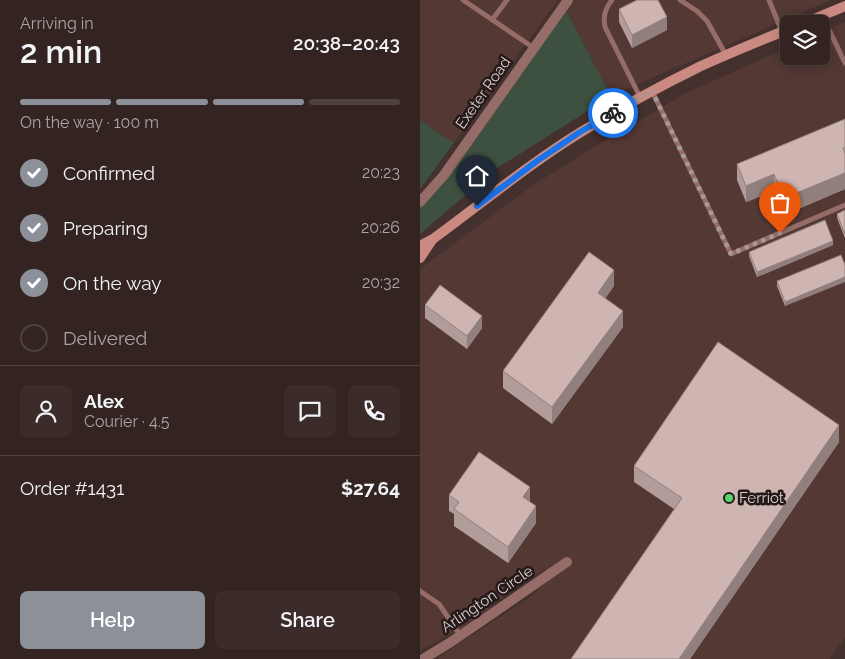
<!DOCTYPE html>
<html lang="en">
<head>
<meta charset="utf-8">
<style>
	:root { --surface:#332422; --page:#3b2c2a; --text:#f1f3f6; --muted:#a9a4a5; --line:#4e4140; --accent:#8c9099 }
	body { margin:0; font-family:Raleway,sans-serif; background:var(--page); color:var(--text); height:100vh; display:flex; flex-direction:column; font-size:19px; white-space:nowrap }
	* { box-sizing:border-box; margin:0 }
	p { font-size:16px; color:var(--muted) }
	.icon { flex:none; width:28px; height:28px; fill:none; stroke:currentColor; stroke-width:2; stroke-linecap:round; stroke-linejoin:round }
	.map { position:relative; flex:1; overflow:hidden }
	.sheet { display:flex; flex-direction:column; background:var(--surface); width:420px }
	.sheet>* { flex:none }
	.tools { position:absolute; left:360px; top:15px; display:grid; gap:10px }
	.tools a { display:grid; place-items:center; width:50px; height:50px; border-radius:8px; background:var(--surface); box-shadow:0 2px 12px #0003,0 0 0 1px var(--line); font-size:25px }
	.pin { position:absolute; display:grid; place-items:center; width:42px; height:42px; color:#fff; margin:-51px -21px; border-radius:50% 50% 50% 0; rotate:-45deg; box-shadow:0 0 5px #0007 }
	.pin .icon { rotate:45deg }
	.courier { position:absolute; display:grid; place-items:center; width:50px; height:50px; margin:-25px; border:4px solid #1a73e8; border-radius:50%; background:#fff; color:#222; box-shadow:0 1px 6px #0007 }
	.summary em { font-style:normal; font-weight:600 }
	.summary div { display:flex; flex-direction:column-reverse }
	.summary { display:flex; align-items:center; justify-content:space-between; height:85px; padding:0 20px }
	h1 { font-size:32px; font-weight:600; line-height:38px }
	.bar { display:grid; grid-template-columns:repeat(4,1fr); gap:8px 5px; align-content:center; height:60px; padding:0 20px }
	.bar i { height:6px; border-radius:4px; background:var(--line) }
	.bar .active { background:var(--accent) }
	.bar p { grid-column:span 4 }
	.line { display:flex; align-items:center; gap:12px; padding:0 20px; border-top:1px solid var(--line) }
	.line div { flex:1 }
	.round { display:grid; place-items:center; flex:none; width:52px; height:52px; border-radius:8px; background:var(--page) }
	ol { padding:0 20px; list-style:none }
	li { display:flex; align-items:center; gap:15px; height:55px }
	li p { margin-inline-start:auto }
	li .icon { padding:5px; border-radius:50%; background:var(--accent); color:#fff; stroke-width:4 }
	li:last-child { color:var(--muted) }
	li i { width:28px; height:28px; border:2px solid var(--line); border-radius:50% }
	.primary-button { display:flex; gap:10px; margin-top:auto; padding:10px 20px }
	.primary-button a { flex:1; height:58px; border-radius:8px; background:var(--accent); color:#fff; font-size:20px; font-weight:600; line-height:58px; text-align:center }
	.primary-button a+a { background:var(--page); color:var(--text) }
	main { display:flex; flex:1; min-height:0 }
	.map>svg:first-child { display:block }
	.built { fill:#533834 }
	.green { fill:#3e5040 }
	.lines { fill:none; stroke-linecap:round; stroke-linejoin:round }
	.lane { stroke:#956c67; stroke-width:5 }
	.street { stroke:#956c67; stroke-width:10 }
	.secondary { stroke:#ca8a82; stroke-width:10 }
	.wall { fill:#b29c99 }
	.shaded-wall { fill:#917f7d }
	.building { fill:#cfb5b2; stroke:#917f7d }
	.done { stroke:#a79795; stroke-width:5; stroke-dasharray:0 9 }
	.route { stroke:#1a73e8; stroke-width:6 }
	.poi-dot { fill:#57d570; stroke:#241a19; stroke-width:2 }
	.labels { text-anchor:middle; stroke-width:5; stroke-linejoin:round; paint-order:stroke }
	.street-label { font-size:15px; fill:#dccfcd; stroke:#241a19 }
	.poi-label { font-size:15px; fill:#dccfcd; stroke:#241a19; text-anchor:start }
</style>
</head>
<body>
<main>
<section class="sheet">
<div class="summary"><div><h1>2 min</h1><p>Arriving in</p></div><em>20:38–20:43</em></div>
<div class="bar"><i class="active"></i><i class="active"></i><i class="active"></i><i></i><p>On the way · 100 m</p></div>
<ol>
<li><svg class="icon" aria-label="check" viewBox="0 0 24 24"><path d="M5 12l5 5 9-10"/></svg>Confirmed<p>20:23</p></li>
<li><svg class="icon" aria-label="check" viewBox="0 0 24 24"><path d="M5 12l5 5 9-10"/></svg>Preparing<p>20:26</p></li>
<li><svg class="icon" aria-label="check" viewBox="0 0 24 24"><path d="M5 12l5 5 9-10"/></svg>On the way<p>20:32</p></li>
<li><i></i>Delivered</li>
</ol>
<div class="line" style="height:90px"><a class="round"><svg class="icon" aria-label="person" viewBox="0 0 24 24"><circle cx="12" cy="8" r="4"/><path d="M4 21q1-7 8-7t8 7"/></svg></a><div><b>Alex</b><p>Courier · 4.5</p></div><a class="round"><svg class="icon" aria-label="chat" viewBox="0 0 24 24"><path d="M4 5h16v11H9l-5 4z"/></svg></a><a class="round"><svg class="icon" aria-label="phone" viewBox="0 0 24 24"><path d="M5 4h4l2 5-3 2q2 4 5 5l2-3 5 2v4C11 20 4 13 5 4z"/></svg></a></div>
<div class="line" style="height:65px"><div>Order #1431</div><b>$27.64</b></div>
<div class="primary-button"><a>Help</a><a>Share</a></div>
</section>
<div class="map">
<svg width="425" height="659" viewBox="0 0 425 659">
	<rect width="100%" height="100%" fill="#44302d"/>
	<g class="built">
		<polygon points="0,0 138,0 34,143 0,120"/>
		<polygon points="153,0 411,0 191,96 146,10"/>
		<polygon points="425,22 425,637 410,659 16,659 116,593 126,569 95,587 51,624 0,650 0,269 113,185 182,142 266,93 369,47 369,56 401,56 401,32"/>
	</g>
	<g class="green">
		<polygon points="146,10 191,96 76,169 0,234 0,207"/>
		<polygon points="0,120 34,143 0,189"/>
	</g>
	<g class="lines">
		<g class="lane">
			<polyline points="43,0 114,48"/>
			<path d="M192,0C185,9 183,16 185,27L220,97"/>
			<polyline points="260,0 277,11 287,21 306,55"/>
			<polyline points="349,0 362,32"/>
			<polyline points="402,15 425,63"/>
			<polyline points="72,20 87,0"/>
			<polyline points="232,91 311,254 425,205"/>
			<polyline points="0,591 19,604 40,635"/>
		</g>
		<g class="street">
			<polyline points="0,202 24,175 148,0"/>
			<polyline points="3,659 31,642 147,562"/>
		</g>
		<g class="secondary">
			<polyline points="382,24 425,6"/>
			<path d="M0,246L13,239C62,203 109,164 161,132C200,108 240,86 281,66C310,53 339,41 369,29"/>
			<polyline points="0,258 12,240"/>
		</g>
	</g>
	<g class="wall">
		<polygon points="199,9 247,30 212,48 199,22"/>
		<polygon points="425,119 425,189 364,215 354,191 326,202 317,180 317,164"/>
		<polygon points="425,210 425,238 417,218 417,214"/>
		<polygon points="413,245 337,277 329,256 329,252"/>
		<polygon points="425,265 365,306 357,286 357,281"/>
		<polygon points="194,286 185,298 203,327 132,424 83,388 83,371"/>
		<polygon points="5,305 62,328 47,349 5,318"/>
		<polygon points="419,442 270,659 151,659 254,509 214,482 214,466"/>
		<polygon points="29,495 110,502 116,523 88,563 34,526 34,514 29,511"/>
	</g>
	<g class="shaded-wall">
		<polygon points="247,17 247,30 212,48 212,35"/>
		<polygon points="425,173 425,189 364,215 364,198"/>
		<polygon points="354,174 354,191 326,202 326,186"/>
		<polygon points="413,241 413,245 337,277 337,272"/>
		<polygon points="194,270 194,286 178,309 178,293"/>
		<polygon points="425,277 425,282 365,306 365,302"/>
		<polygon points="203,311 203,327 132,424 132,407"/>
		<polygon points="62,316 62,328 47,349 47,336"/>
		<polygon points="419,425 419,442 270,659 259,659"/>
		<polygon points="110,487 110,503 103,497"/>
		<polygon points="116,506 116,523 88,563 88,547"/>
	</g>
	<g class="building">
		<polygon points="217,0 238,0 247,17 212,35 199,9"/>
		<polygon points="425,119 425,147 423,148 425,154 425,173 364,198 354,174 326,186 317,164"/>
		<polygon points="425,210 425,234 417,214"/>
		<polygon points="405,220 413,241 337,272 329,252"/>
		<polygon points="169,252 194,270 178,293 203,311 132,407 83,371"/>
		<polygon points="421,255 425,265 425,277 365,302 357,281"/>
		<polygon points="20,285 62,316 47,336 5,305"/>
		<polygon points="298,342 419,425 259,659 151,659 262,498 214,466"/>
		<polygon points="59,452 110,487 103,497 116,506 88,547 34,509 39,502 29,495"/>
	</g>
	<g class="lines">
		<polyline class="done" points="193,113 232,91 311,254 360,233"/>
		<polyline class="route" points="57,206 117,161 160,132 193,113"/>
	</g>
	<circle class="poi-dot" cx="309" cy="498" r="5"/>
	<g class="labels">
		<g class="street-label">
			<text transform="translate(63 93) rotate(-55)" y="5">Exeter Road</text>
			<text transform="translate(67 599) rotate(-34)" y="5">Arlington Circle</text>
		</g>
		<g class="poi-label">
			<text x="319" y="503">Ferriot</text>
		</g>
	</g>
</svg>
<div class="tools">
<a><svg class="icon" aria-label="layers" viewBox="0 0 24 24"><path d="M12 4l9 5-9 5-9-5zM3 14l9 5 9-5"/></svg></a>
</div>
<div class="pin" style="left:360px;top:233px;background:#ea580c"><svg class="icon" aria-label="bag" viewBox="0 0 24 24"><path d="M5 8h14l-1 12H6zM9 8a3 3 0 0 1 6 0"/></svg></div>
<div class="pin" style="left:57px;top:206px;background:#1f2937"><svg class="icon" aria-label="home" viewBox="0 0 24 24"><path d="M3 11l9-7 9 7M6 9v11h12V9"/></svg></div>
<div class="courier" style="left:193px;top:113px"><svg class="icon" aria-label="bike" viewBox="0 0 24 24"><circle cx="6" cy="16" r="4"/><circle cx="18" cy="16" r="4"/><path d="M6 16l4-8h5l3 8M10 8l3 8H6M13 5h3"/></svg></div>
</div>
</main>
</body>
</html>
